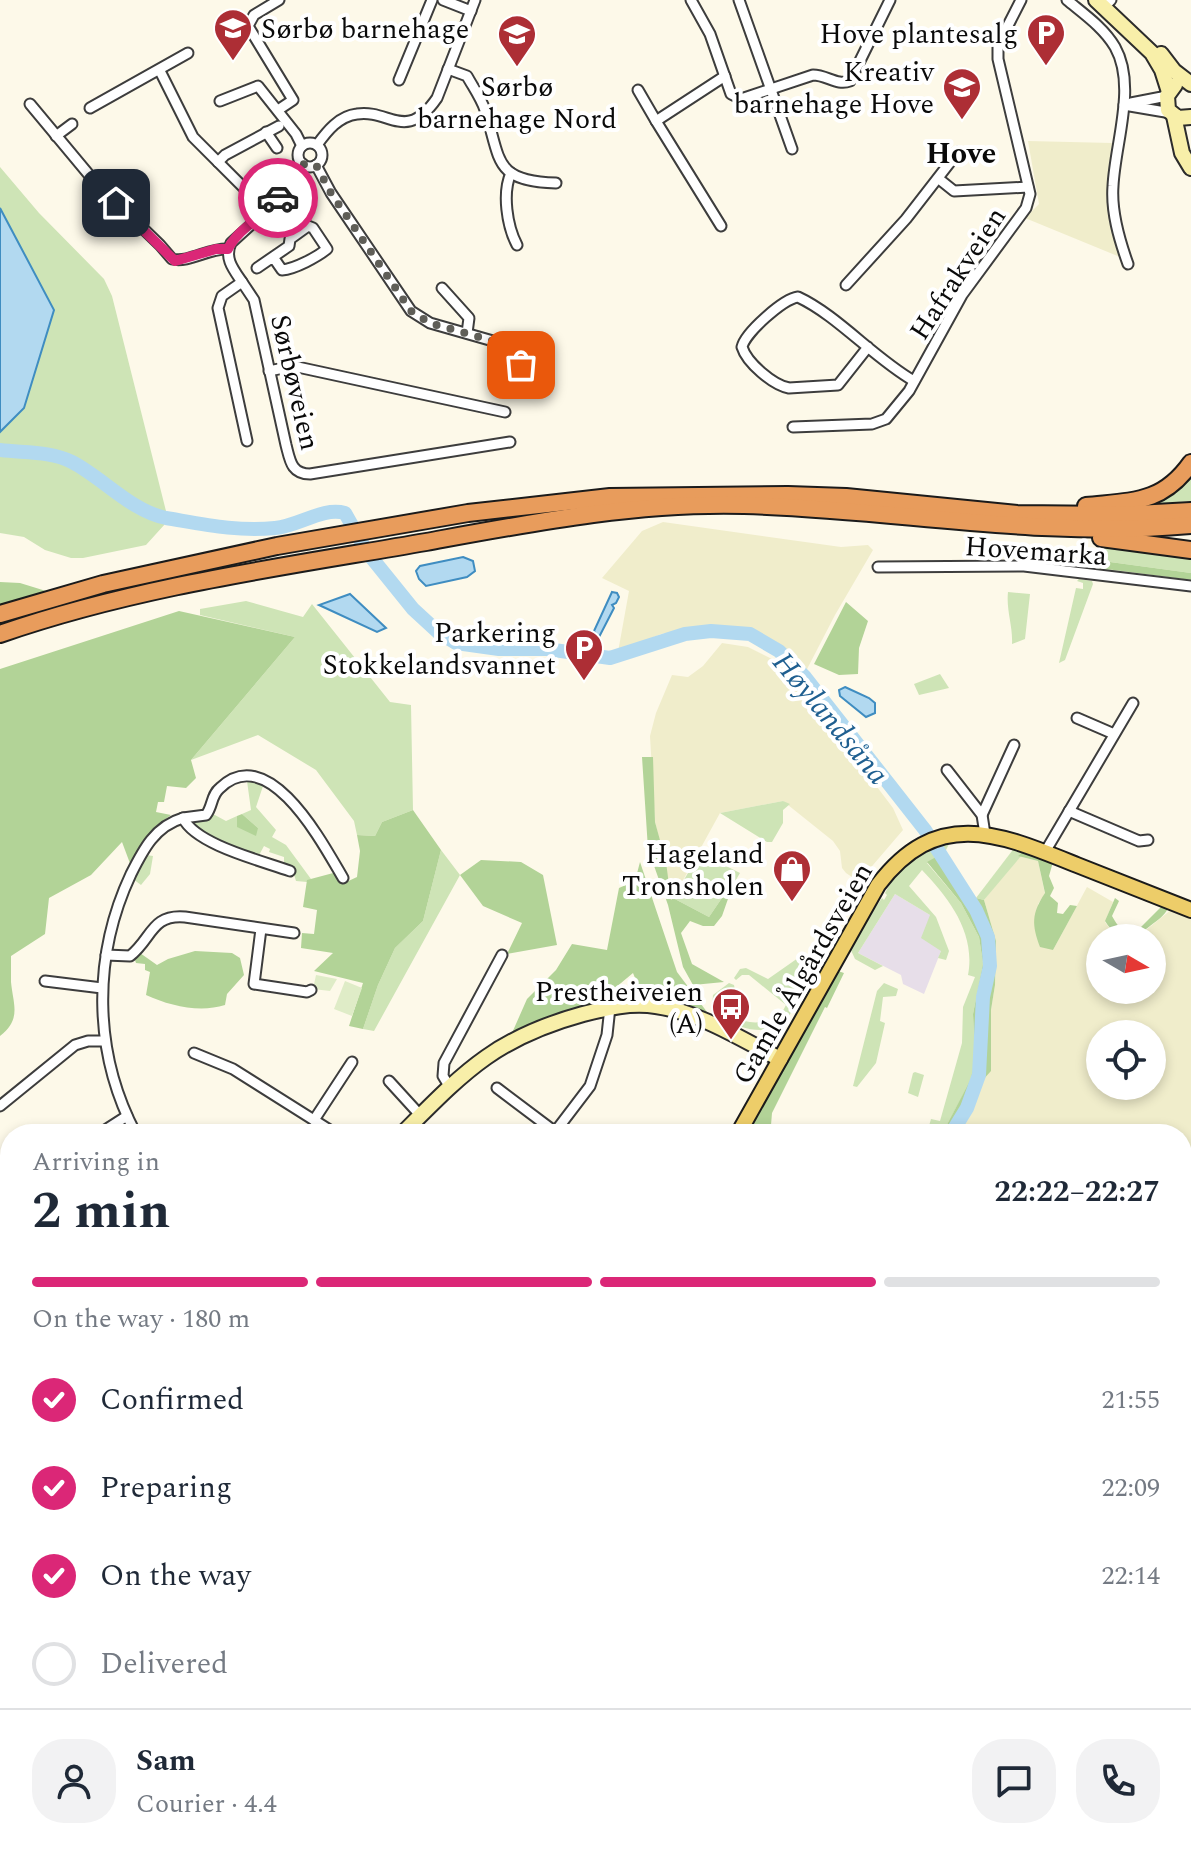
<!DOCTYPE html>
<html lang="en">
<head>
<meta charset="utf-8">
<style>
	:root { --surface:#fff; --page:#f2f2f3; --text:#1f2937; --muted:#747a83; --line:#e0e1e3; --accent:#db2777 }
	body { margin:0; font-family:Spectral,serif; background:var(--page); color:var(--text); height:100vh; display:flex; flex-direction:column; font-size:30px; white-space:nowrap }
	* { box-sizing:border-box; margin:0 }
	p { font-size:26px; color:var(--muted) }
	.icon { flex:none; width:44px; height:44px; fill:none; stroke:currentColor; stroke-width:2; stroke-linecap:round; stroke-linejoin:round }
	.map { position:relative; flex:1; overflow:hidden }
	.details { position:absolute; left:0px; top:1124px; width:1192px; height:744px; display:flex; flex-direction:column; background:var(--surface); border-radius:32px 32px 0 0; box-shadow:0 4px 12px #0003 }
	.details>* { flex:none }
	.needle { width:52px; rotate:99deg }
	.buttons { position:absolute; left:1086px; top:924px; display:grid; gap:16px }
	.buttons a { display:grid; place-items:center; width:80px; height:80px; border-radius:50%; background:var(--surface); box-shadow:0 4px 12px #0003; font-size:40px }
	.pin { position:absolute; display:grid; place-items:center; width:68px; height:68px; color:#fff; margin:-34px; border-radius:16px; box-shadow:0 4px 12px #0006 }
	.courier { position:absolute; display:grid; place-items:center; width:80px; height:80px; margin:-40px; border:6px solid #db2777; border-radius:50%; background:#fff; color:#222; box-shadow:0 2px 10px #0007 }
	.headline em { font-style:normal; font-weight:700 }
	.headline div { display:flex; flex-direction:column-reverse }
	.headline { display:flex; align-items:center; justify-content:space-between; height:136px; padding:0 32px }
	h1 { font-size:52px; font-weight:700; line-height:60px }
	.bar { display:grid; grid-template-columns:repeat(4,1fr); gap:12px 8px; align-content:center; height:96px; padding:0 32px }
	.bar i { height:10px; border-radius:6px; background:var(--line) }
	.bar .on { background:var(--accent) }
	.bar p { grid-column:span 4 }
	.line { display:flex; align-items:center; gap:20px; padding:0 32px; border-top:2px solid var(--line) }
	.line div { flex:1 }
	.round { display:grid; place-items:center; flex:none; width:84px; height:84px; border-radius:32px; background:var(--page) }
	ol { padding:0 32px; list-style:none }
	li { display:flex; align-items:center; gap:24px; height:88px }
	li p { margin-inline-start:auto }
	li .icon { padding:8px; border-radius:50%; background:var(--accent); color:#fff; stroke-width:4 }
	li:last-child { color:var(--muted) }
	li i { width:44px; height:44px; border:4px solid var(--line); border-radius:50% }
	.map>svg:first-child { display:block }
	.industrial { fill:#e7dee9 }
	.farmland { fill:#f0edcb; fill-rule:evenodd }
	.green { fill:#cee4b6 }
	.forest { fill:#b2d397 }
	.pitch { fill:#dfecc7 }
	.water { fill:#b2d9f0; stroke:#3f8dc1; stroke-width:2 }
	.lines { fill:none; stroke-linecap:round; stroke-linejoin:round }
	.stream { stroke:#3f8dc1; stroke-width:2 }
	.river { stroke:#b2d9f0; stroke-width:14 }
	.street-casing { stroke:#3d3d3d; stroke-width:13 }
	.secondary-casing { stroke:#2c2c2c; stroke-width:18 }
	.primary-casing { stroke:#1b1b1b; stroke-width:18 }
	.highway-casing { stroke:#1b1b1b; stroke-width:20 }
	.street { stroke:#fff; stroke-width:9 }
	.secondary { stroke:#f8efa9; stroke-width:14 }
	.primary { stroke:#edcd69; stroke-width:14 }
	.highway { stroke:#e89c5c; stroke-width:16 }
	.done { stroke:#5f5e58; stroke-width:8; stroke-dasharray:0 14.4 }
	.route { stroke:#db2777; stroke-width:10 }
	.labels { text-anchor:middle; stroke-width:8; stroke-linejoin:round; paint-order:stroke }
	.poi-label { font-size:28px; fill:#0a0a0a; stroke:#fff; text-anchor:end }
	.street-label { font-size:28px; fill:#0a0a0a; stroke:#fff }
	.neighbourhood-label { font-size:30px; font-weight:bold; fill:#0a0a0a; stroke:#fff }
	.water-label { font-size:30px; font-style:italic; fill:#1f5f90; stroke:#fff }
</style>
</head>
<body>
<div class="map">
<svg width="1191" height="1868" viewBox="0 0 1191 1868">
	<rect width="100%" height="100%" fill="#fdf9e9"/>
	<polygon class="industrial" points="895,894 930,915 941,951 924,994 903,984 901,975 858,953"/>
	<g class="farmland">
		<polygon points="1028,141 1112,143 1108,206 1120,257 1025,218 1039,204"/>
		<polygon points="663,522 841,547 868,545 873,550 835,615 805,673 778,643 757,632 695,628 661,634 618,652 629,591 602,578 642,531"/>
		<polygon points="722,643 748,647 774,660 815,705 893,808 903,830 861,879 855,879 846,873 842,868 840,851 833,841 783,801 720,813 671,902 665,862 655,822 650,736 656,713 672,675 688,677 703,666"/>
		<path d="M1018,856L1038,861L1045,894L1038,904L1053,950L1087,887L1113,902L1105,922L1110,929L1124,938H1100V990H1152V938H1136L1172,909L1191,916V1251L1182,1233V1134H954L981,1082L991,1070V1010L995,985L996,941L984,900ZM1100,1034H1152V1086H1100Z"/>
		<polygon points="1191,1271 1191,1402 1182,1413 1182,1275"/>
		<polygon points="1191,1424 1191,1743 1182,1735 1182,1434"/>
		<polygon points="10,1820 10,1858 235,1858 137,1868 0,1868 0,1822"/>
		<polygon points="301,1858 301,1868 227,1868 268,1860"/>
		<polygon points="317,1858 434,1858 431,1868 319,1868"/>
		<polygon points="446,1858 806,1858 808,1868 442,1868"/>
	</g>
	<g class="green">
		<polygon points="0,167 39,213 104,279 112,296 166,511 165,524 146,545 83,558 71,558 45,550 24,537 0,533"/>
		<polygon points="1191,469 1191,501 1155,504 1155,499"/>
		<polygon points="1101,541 1191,553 1191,573 1110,562 1107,569 1125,572 1122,575 1095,572 1101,560"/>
		<polygon points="1079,579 1092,581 1093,584 1065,660 1059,663 1076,588 1083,589 1083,583 1077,581"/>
		<path d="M1008,592L1030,594L1025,639L1012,644C1013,626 1006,610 1008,592Z"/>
		<polygon points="246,601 303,617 312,604 390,702 411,705 413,810 382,822 375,836 357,835 354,821 316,770 258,735 191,760 295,637 200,615 200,609"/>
		<polygon points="940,674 949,688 919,695 914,684"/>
		<polygon points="247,781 264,783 256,807 276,830 272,837 286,845 311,879 307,882 296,881 292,868 284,865 284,857 269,852 270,849 264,846 257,859 235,850 193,827 195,819 202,820 213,814 226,821 237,816 237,827 258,828 242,814 251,810"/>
		<polygon points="783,801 790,804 783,810 783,823 772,842 767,842 720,813"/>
		<path d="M950,842L945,852L927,863L961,903L979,937L983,963L973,1014L975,1058L971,1080L942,1134L927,1133L931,1119L940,1121L962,1043L963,1007L975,977L968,975C976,933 949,898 922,870L909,886L936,917L949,951L946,960L938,958L941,951L921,938L930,915L895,894L858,953L883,966L875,970L855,959L849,946L882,898L884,900L887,895L885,893C901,863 917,853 950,842Z"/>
		<polygon points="1015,847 1027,849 984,900 976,898"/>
		<polygon points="441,850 460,875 374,1031 363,1029 378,985 395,948 423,921"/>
		<polygon points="700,853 740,873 727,895 724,895 709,917 673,898"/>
		<polygon points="146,855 153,856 150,874 141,885 133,879"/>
		<path d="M830,942L832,944L783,1026C756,1036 731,1027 712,1007L713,995L729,983L734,985L735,990L724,1004C739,1026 756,1025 779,1018L786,1005L749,975H742L736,980L734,978L740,969L746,968L768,979L798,958L812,968Z"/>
		<polygon points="884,983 898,989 896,996 883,997 880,1021 885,1023 876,1063 857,1087 853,1086 877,991"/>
		<polygon points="915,1072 924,1075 918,1097 908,1093 913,1073"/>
	</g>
	<g class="forest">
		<polygon points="1110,562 1191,573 1191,580 1106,569"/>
		<polygon points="0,582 20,583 46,591 31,599 0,608"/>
		<polygon points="846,602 868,621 859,648 858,674 839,675 814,664"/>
		<path d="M179,611L295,637L191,760L196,778L186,788L167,786L164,802H158L156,812L171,815L155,827L131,866L122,842L91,875L49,898L45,934L11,956C11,964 11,974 11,982C13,1004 22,1019 0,1036V669Z"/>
		<polygon points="642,757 653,757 655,822 666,862 671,900 673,898 709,917 724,895 729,896 722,916 714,926 703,926 690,921 681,933 692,964 724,982 693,985 683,967 668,905 648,849"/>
		<polygon points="413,810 441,850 423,921 395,948 378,985 363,1029 349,1026 363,983 314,971 333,953 301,948 302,933 314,934 317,910 303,907 307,880 337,872 342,884 357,877 360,851 357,835 375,836 382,822"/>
		<polygon points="242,814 258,828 256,836 237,827 237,816"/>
		<path d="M1027,849L1053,862L1049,876L1054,888L1050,896L1058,903L1057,913L1063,914L1070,905L1077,906L1053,950L1040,947C1032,925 1031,914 1045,893L1038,861L1018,856Z"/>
		<polygon points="945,852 972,897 984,900 996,941 995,985 991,1010 991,1071 981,1082 954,1134 942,1134 971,1079 975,1058 973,1014 983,963 979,937 961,903 927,862"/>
		<polygon points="481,860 521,862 543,875 557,945 507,954 522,923 483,906 460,875"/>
		<polygon points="640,862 677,972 710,1016 644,1000 633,973 591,1008 512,1033 527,999 556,970 572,944 607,950 619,888 635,881"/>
		<path d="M1115,898L1119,901L1112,916C1118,926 1122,934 1135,933L1163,905L1169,907C1164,916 1158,920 1150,926C1132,940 1119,943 1105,921Z"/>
		<path d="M195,951L232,953L240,958L244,975L227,994L225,1005C200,1013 170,1006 146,995L150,972L145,970V964L136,963L134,957L140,953L157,965L168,959Z"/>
		<polygon points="835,970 844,973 827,1008 825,1007 772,1113 771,1125 778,1134 750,1134 748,1131"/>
		<polygon points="1182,1233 1191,1251 1191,1271 1182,1275"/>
		<polygon points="10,1524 10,1559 0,1555 0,1526"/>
	</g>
	<g class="pitch">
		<polygon points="316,975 337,979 330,991 313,989"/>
		<polygon points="345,981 362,988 352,1016 334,1009"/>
	</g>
	<g class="water">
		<polygon points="0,208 54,310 24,408 0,432"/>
		<polygon points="463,557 473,561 475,571 467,577 426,586 419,579 416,571 420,566"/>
		<polygon points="612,592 617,593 619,597 616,603 612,605 614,608 598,639 594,631"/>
		<polygon points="350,594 386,628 377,632 319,605"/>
		<polygon points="845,687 869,698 875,703 875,713 866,717 840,696 839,690"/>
	</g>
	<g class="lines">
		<polyline class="stream" points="312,1868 313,1858"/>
		<path class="river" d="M0,450C23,453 51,451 72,462C103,478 131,511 166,518C202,524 238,532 275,528C299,526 322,507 345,513L367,552L413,609L438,632L456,643L499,649H547L610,658L685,634L711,631L750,634L779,651L805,677L925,830L976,910L988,937L990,966L983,997L979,1075L967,1108L951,1134"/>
		<defs>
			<g id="street">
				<polyline points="443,0 471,11"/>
				<path d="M691,0L710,34L731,94L741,99L813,75C827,75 837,86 850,81L890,0"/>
				<polyline points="739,0 792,149"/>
				<path d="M1067,0C1084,14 1104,28 1115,47C1137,86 1115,143 1113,186C1111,212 1119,239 1128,264"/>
				<polyline points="1109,2 1111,0"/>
				<path d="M448,69L467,76C473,87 481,98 485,110C501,160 493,181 556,183"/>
				<polyline points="160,71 193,137 267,211"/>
				<polyline points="399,80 432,0"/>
				<polyline points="638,90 656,121"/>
				<polyline points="220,101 258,86 296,134 302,146"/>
				<polyline points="1131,103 1167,96"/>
				<path d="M30,104L95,182L160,245L172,259C190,263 208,248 228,249"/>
				<polyline points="1124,105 1171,113"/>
				<polyline points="90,108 188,53"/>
				<polyline points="278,110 293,100 248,26 254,15 279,0"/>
				<polyline points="266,132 277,148"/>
				<polyline points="56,136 72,124"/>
				<circle cx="310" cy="155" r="12"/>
				<path d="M317,145C327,131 339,116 357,114C390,109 406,143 437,98L475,0"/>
				<polyline points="218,162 225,155 279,126"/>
				<polyline points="316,165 331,193 411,311 430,323 493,341 521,365"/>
				<path d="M511,173C502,193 507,226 517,245"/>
				<polyline points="939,179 954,191 1028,187"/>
				<polyline points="721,226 656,121 725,76"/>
				<path d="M257,268L289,246L290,239L308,226L313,228L327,249C317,257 295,269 282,270L273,257"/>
				<path d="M242,282L254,300L286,445C290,460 291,474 310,474L510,442"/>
				<polyline points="846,285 906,219 958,152"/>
				<polyline points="442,288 469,318 467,333"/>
				<path d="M868,347L838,385L789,388C773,385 747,363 742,347C745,333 783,299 798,297C837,315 875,359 914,381"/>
				<polyline points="269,371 293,366 505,412"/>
				<polyline points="793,427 872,424 886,419 909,391 962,295 1026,208 1030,194 998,59 998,45 1021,0"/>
				<path d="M247,441L218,308L222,296L242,282C233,269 224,258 231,243L276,202L303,164"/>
				<polyline points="878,567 1024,566 1191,586"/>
				<polyline points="1077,718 1114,734"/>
				<polyline points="947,770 982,815 985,834"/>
				<polyline points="1069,811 1139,841 1148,840"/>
				<polyline points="982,815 1014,745"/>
				<path d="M183,818L206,815C213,806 211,795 220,788C269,740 324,846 343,878"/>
				<polyline points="1045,852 1133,703"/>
				<polyline points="261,929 254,984 307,992 311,990"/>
				<path d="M106,955L130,956C152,939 151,914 185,917L294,933"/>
				<polyline points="45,981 102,988"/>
				<polyline points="194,1053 233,1069 336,1134"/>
				<polyline points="389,1081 420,1115"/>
				<polyline points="449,1086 443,1076 444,1063 502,955"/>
				<polyline points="497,1088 558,1134"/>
				<polyline points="0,1106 75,1045 88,1041 105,1041"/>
				<polyline points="314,1120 352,1062"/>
				<polyline points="555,1132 590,1086 607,1035 610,1007"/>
				<polyline points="99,1134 127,1116"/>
				<path d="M136,1134C93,1053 92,957 131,874C143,850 155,826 183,818C196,845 263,861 290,871"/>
				<polyline points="0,1197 10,1190"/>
				<polyline points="0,1375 10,1369"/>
				<polyline points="0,1404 10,1421"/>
				<polyline points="1182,1420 1191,1410"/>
				<polyline points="0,1495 10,1492"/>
				<polyline points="0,1597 10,1604"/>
				<polyline points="0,1628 10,1623"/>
				<polyline points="0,1735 10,1735"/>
				<polyline points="1182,1748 1191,1756"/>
				<polyline points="164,1868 255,1858"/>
				<polyline points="306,1868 307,1858"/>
			</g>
			<g id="secondary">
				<polyline points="1096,0 1152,53 1162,70 1169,92"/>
				<polyline points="1161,54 1174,71 1191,84"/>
				<polyline points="1175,85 1167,96 1168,110 1178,118 1191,117"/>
				<polyline points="1174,116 1182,153 1191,168"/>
				<path d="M402,1134C464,1072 495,1038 583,1014C607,1008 631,1002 656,1006C699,1012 741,1039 780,1059"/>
				<polyline points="0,1293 10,1287"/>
			</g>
			<g id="primary">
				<path d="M738,1134L878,885C938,806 1000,834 1077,865C1115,880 1153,895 1191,910"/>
				<polyline points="0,1811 10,1808"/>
			</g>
			<g id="highway">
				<path d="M1086,506C1132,501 1162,504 1191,463"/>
				<polyline points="1101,538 1191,550"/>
				<polyline points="0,614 103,584 277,546 468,513 610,497 788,495 846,497 1017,514 1119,515 1191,511"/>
				<path d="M0,634C138,586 282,567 426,542C530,523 637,502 744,505C896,509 1038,539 1191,525"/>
			</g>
		</defs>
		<use href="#street" class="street-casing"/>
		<use href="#secondary" class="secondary-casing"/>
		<use href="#primary" class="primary-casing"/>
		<use href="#highway" class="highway-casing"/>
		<use href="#street" class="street"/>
		<use href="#secondary" class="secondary"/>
		<use href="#primary" class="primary"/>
		<use href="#highway" class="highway"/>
	</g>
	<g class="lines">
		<polyline class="done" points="278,198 303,164 310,166 316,165 331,193 411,311 430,323 493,341 521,365"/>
		<path class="route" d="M116,203L175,261L216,249H228C237,229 264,217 278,198"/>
	</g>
	<defs>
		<symbol id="school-pin" viewBox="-11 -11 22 30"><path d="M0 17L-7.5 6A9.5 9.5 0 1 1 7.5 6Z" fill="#ad2e35" stroke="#fff"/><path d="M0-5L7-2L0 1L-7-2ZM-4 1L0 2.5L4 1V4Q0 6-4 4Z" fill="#fff"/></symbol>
		<symbol id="parking-pin" viewBox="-11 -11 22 30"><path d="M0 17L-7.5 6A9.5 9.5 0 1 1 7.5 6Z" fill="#ad2e35" stroke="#fff"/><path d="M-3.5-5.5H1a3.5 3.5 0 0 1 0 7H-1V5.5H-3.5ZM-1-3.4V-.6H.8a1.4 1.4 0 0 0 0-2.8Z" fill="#fff"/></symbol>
		<symbol id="shop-pin" viewBox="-11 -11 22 30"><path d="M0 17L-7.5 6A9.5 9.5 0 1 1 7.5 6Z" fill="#ad2e35" stroke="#fff"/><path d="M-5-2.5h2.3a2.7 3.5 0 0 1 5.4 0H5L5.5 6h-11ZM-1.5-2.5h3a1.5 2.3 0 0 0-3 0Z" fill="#fff"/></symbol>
		<symbol id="bus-pin" viewBox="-11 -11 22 30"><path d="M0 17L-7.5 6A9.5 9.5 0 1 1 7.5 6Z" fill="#ad2e35" stroke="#fff"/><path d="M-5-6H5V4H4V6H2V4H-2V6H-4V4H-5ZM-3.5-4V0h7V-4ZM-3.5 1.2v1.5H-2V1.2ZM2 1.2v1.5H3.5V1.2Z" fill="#fff"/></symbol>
	</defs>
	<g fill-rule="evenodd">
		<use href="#school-pin" x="211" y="6" width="44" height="60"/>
		<use href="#parking-pin" x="1024" y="11" width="44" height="60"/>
		<use href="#school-pin" x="495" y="12" width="44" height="60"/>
		<use href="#school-pin" x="940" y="65" width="44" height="60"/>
		<use href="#parking-pin" x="562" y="626" width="44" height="60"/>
		<use href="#shop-pin" x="770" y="847" width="44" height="60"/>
		<use href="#bus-pin" x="709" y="985" width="44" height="60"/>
	</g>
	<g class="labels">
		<g class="poi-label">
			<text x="261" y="38" text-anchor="start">Sørbø barnehage</text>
			<text x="1018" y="43">Hove plantesalg</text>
			<text x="934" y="81">Kreativ<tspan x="934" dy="32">barnehage Hove</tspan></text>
			<text x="517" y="96" text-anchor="middle">Sørbø<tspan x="517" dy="32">barnehage Nord</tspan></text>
			<text x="556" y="642">Parkering<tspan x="556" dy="32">Stokkelandsvannet</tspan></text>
			<text x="764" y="863">Hageland<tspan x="764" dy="32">Tronsholen</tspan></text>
			<text x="703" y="1001">Prestheiveien<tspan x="703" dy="32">(A)</tspan></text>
		</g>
		<g class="street-label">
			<text transform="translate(957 273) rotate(-57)" y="10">Hafrakveien</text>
			<text transform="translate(296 382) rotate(77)" y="10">Sørbøveien</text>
			<text transform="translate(1036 550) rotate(4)" y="10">Hovemarka</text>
			<text transform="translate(802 973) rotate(-60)" y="10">Gamle Ålgårdsveien</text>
		</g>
		<g class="neighbourhood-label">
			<text x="961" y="163">Hove</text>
		</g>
		<g class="water-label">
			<text transform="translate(831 718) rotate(50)" y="10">Høylandsåna</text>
		</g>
	</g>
</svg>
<div class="buttons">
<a><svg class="needle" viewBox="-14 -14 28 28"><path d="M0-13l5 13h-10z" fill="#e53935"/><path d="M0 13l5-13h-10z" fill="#747a83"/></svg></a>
<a><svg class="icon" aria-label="locate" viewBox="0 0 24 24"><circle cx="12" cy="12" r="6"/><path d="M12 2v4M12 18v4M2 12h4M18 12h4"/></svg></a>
</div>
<div class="pin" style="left:521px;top:365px;background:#ea580c"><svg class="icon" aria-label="bag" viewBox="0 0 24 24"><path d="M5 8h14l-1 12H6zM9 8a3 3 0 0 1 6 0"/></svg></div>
<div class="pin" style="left:116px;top:203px;background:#1f2937"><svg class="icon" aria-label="home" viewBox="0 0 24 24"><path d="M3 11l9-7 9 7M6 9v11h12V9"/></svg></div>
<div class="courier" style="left:278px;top:198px"><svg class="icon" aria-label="car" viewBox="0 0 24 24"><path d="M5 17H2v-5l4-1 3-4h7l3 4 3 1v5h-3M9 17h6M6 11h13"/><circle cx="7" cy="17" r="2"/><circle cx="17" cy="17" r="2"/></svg></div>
<section class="details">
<div class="headline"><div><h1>2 min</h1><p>Arriving in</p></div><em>22:22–22:27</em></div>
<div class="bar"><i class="on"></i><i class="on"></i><i class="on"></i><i></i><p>On the way · 180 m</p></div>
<ol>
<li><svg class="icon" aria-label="check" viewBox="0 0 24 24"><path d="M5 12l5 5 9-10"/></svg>Confirmed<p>21:55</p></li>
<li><svg class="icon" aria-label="check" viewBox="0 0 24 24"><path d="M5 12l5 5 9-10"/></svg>Preparing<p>22:09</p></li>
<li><svg class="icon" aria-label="check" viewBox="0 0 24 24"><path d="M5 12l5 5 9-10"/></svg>On the way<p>22:14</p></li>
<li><i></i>Delivered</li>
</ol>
<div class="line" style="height:144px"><a class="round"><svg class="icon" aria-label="person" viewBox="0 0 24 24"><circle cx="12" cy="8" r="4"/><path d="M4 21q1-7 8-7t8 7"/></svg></a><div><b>Sam</b><p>Courier · 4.4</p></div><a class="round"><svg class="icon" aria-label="chat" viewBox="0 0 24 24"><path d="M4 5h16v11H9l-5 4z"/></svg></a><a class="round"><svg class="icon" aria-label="phone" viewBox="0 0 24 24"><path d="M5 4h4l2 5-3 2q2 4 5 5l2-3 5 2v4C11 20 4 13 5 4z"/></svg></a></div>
</section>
</div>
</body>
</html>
